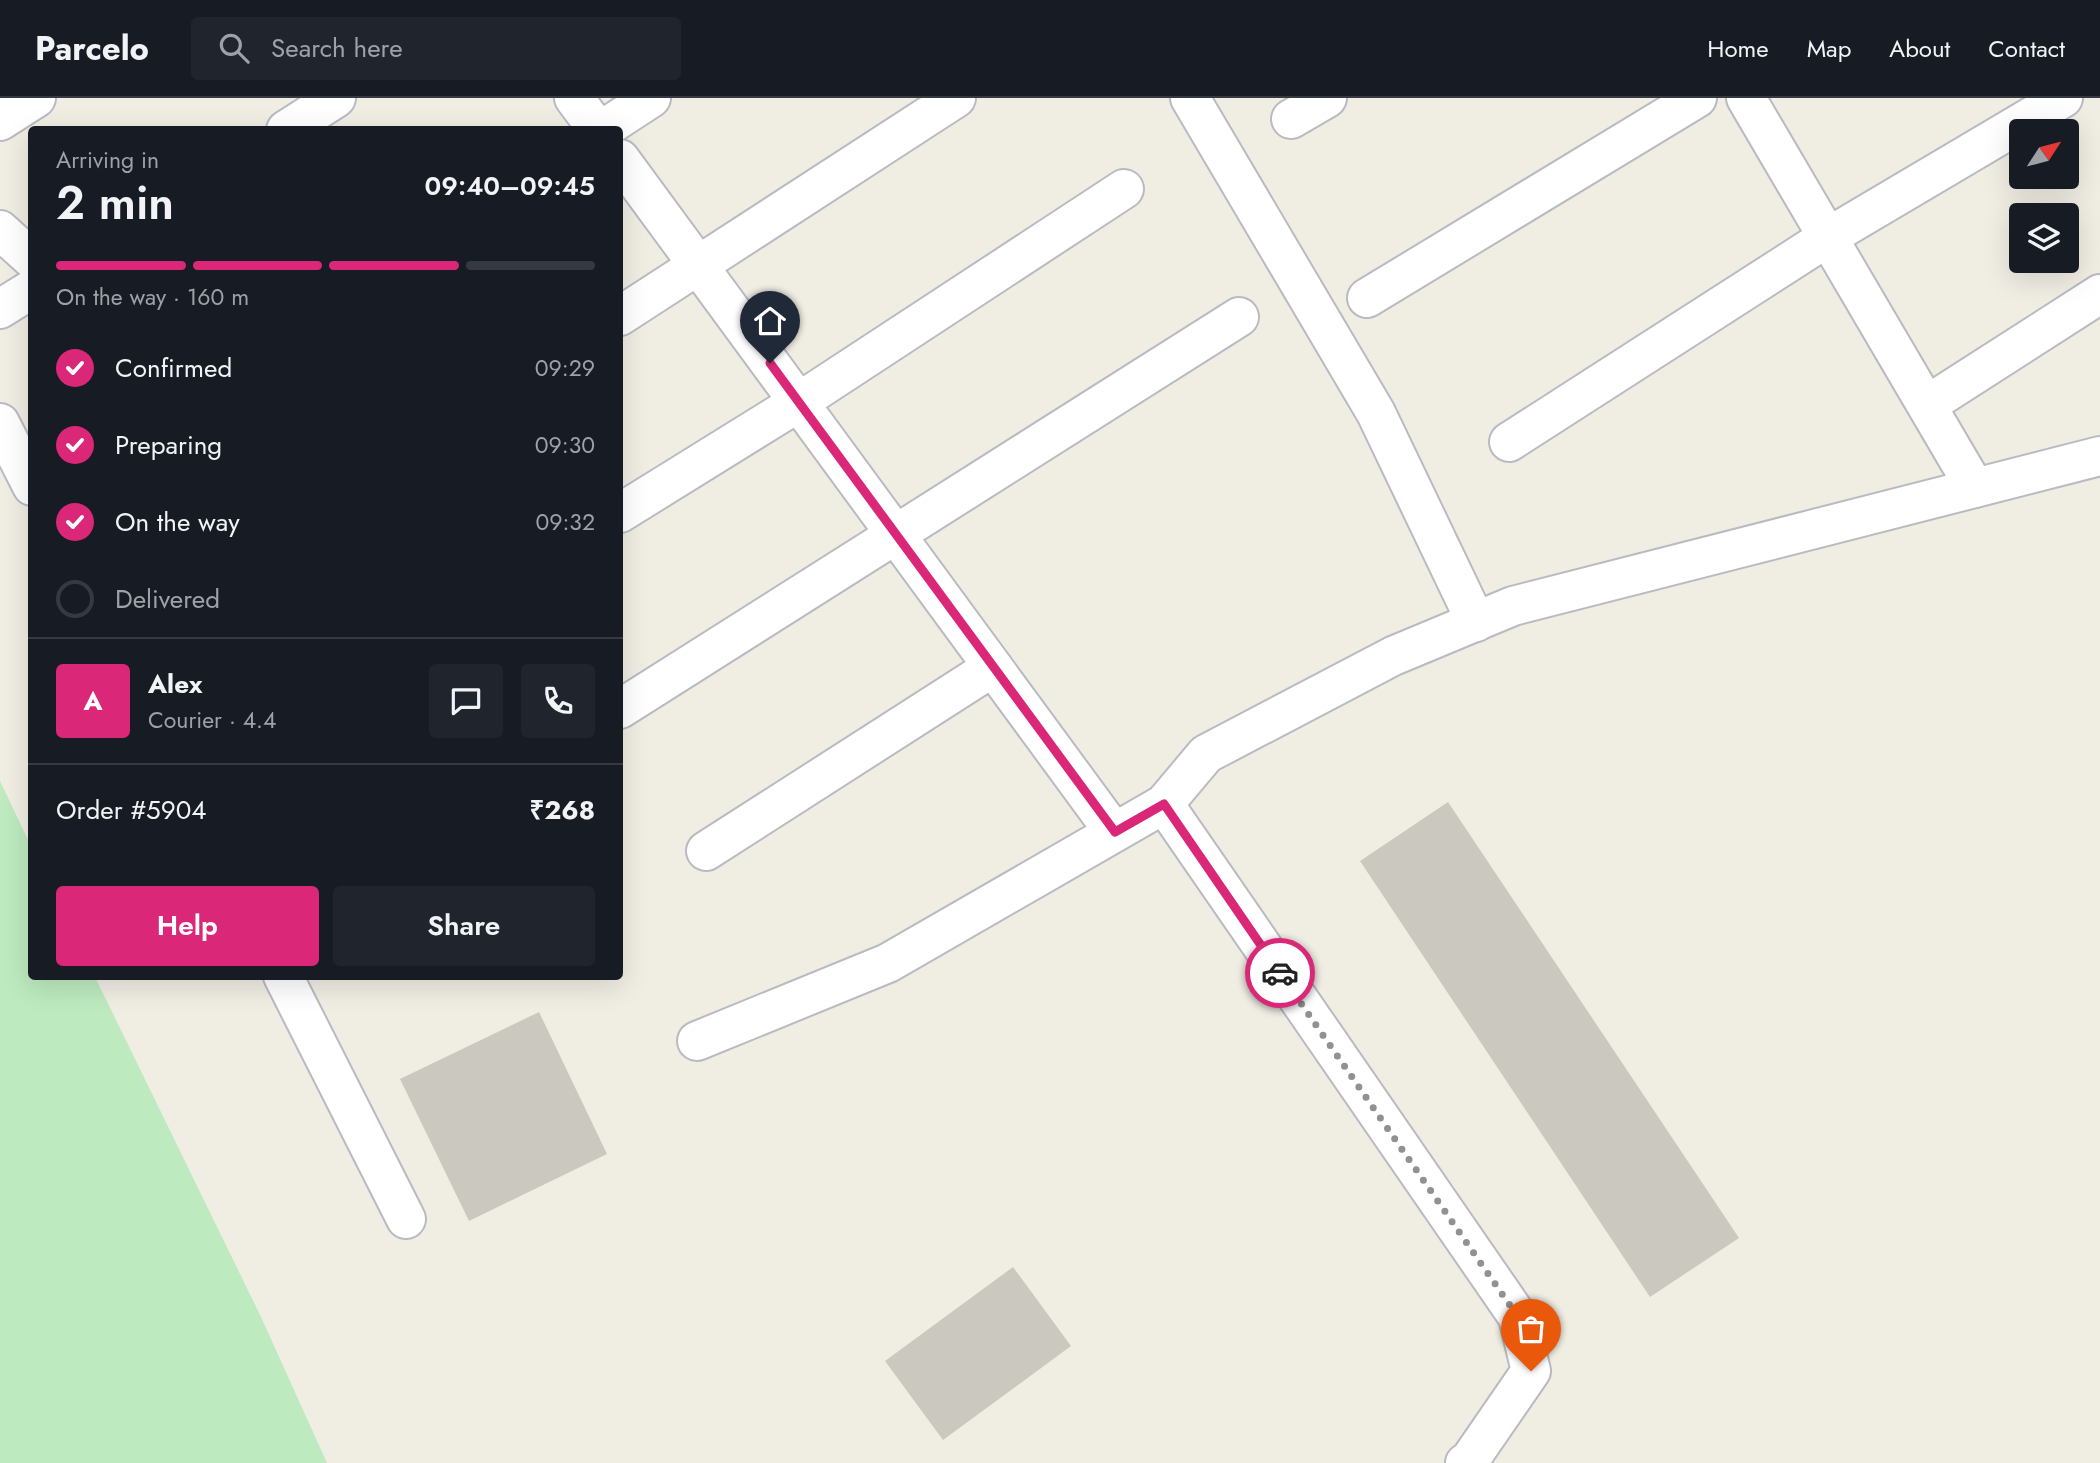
<!DOCTYPE html>
<html lang="en">
<head>
<meta charset="utf-8">
<style>
	:root { --surface:#171b24; --page:#20242c; --text:#f1f3f6; --muted:#9ea1a6; --line:#363941; --accent:#db2777 }
	body { margin:0; font-family:Jost,sans-serif; background:var(--page); color:var(--text); height:100vh; display:flex; flex-direction:column; font-size:26px; white-space:nowrap }
	* { box-sizing:border-box; margin:0 }
	p { font-size:23px; color:var(--muted) }
	.icon { flex:none; width:38px; height:38px; fill:none; stroke:currentColor; stroke-width:2; stroke-linecap:round; stroke-linejoin:round }
	.map { position:relative; flex:1; overflow:hidden }
	.drawer { position:absolute; left:28px; top:28px; width:595px; height:854px; display:flex; flex-direction:column; background:var(--surface); border-radius:7px; box-shadow:0 7px 28px #0002 }
	.drawer>* { flex:none }
	.needle { width:46px; rotate:54deg }
	.tools { position:absolute; left:2009px; top:21px; display:grid; gap:14px }
	.tools a { display:grid; place-items:center; width:70px; height:70px; border-radius:7px; background:var(--surface); box-shadow:0 7px 28px #0002; font-size:35px }
	.pin { position:absolute; display:grid; place-items:center; width:60px; height:60px; color:#fff; margin:-72px -30px; border-radius:50% 50% 50% 0; rotate:-45deg; box-shadow:0 0 7px #0007 }
	.pin .icon { rotate:45deg }
	.courier { position:absolute; display:grid; place-items:center; width:70px; height:70px; margin:-35px; border:5px solid #db2777; border-radius:50%; background:#fff; color:#222; box-shadow:0 2px 9px #0007 }
	.headline em { font-style:normal; font-weight:600 }
	.headline div { display:flex; flex-direction:column-reverse }
	.headline { display:flex; align-items:center; justify-content:space-between; height:119px; padding:0 28px }
	h1 { font-size:46px; font-weight:600; line-height:52px }
	.bar { display:grid; grid-template-columns:repeat(4,1fr); gap:10px 7px; align-content:center; height:84px; padding:0 28px }
	.bar i { height:9px; border-radius:5px; background:var(--line) }
	.bar .selected { background:var(--accent) }
	.bar p { grid-column:span 4 }
	.line { display:flex; align-items:center; gap:18px; padding:0 28px; border-top:2px solid var(--line) }
	.line div { flex:1 }
	.round { display:grid; place-items:center; flex:none; width:74px; height:74px; border-radius:7px; background:var(--page) }
	ol { padding:0 28px; list-style:none }
	li { display:flex; align-items:center; gap:21px; height:77px }
	li p { margin-inline-start:auto }
	li .icon { padding:7px; border-radius:50%; background:var(--accent); color:#fff; stroke-width:4 }
	li:last-child { color:var(--muted) }
	li i { width:38px; height:38px; border:4px solid var(--line); border-radius:50% }
	.primary-button { display:flex; gap:14px; margin-top:auto; padding:14px 28px }
	.primary-button a { flex:1; height:80px; border-radius:7px; background:var(--accent); color:#fff; font-size:28px; font-weight:600; line-height:80px; text-align:center }
	.primary-button a+a { background:var(--page); color:var(--text) }
	header { display:flex; align-items:center; gap:42px; box-sizing:border-box; height:98px; padding:0 35px; background:var(--surface); border-bottom:2px solid var(--line) }
	header strong { font-size:33px }
	nav { display:flex; gap:38px; margin-inline-start:auto; font-size:24px }
	.search { width:490px; height:63px; background:var(--page); display:flex; align-items:center; gap:18px; box-sizing:border-box; padding:0 24px; border-radius:7px; color:var(--muted); font-size:26px }
	.map>svg:first-child { display:block }
	.green { fill:#bdeabf }
	.building { fill:#cbc8c0 }
	.lines { fill:none; stroke-linecap:round; stroke-linejoin:round }
	.minor-casing { stroke:#b8bbc1; stroke-width:42 }
	.minor { stroke:#fff; stroke-width:38 }
	.done { stroke:#8f9192; stroke-width:7; stroke-dasharray:0 12.6 }
	.route { stroke:#db2777; stroke-width:9 }
</style>
</head>
<body>
<header>
<strong>Parcelo</strong>
<div class="search"><svg class="icon" aria-label="search" viewBox="0 0 24 24"><circle cx="10" cy="10" r="6"/><path d="M15 15l6 6"/></svg>Search here</div>
<nav><a>Home</a><a>Map</a><a>About</a><a>Contact</a></nav>
</header>
<div class="map">
<svg width="2100" height="1365" viewBox="0 0 2100 1365">
	<rect width="100%" height="100%" fill="#f0ede3"/>
	<polygon class="green" points="0,683 31,748 32,878 95,879 261,1219 327,1365 0,1365"/>
	<g class="building">
		<polygon points="1448,704 1739,1140 1650,1199 1360,763"/>
		<polygon points="539,914 607,1056 469,1123 400,981"/>
		<polygon points="1013,1169 1071,1248 943,1342 885,1263"/>
	</g>
	<g class="lines">
		<defs>
			<g id="minor">
				<polyline points="574,0 598,32"/>
				<polyline points="1190,0 1376,315 1476,524"/>
				<polyline points="1746,0 1975,390"/>
				<polyline points="1291,21 1327,0"/>
				<polyline points="0,23 36,0"/>
				<polyline points="286,32 336,0"/>
				<polyline points="602,32 651,0"/>
				<polyline points="620,61 1114,734"/>
				<polyline points="0,132 32,161"/>
				<polyline points="1367,200 1697,0"/>
				<polyline points="0,211 32,191"/>
				<polyline points="620,218 956,0"/>
				<polyline points="1927,307 2100,196"/>
				<polyline points="0,325 32,388"/>
				<polyline points="1509,344 1828,139 2063,0"/>
				<polyline points="620,415 799,304 1124,91"/>
				<polyline points="620,611 1239,219"/>
				<polyline points="1164,706 1518,1219 1531,1273 1469,1363 1465,1365"/>
				<polyline points="706,753 993,569"/>
				<polyline points="283,878 406,1121"/>
				<polyline points="697,943 888,865 1164,706 1206,656 1393,558 1513,508 2100,358"/>
			</g>
		</defs>
		<use href="#minor" class="minor-casing"/>
		<use href="#minor" class="minor"/>
	</g>
	<g class="lines">
		<polyline class="done" points="1280,875 1518,1219 1531,1273"/>
		<polyline class="route" points="770,265 1115,734 1164,706 1280,875"/>
	</g>
</svg>
<div class="tools">
<a><svg class="needle" viewBox="-14 -14 28 28"><path d="M0-13l5 13h-10z" fill="#e53935"/><path d="M0 13l5-13h-10z" fill="#9ea1a6"/></svg></a>
<a><svg class="icon" aria-label="layers" viewBox="0 0 24 24"><path d="M12 4l9 5-9 5-9-5zM3 14l9 5 9-5"/></svg></a>
</div>
<div class="pin" style="left:1531px;top:1273px;background:#ea580c"><svg class="icon" aria-label="bag" viewBox="0 0 24 24"><path d="M5 8h14l-1 12H6zM9 8a3 3 0 0 1 6 0"/></svg></div>
<div class="pin" style="left:770px;top:265px;background:#1f2937"><svg class="icon" aria-label="home" viewBox="0 0 24 24"><path d="M3 11l9-7 9 7M6 9v11h12V9"/></svg></div>
<div class="courier" style="left:1280px;top:875px"><svg class="icon" aria-label="car" viewBox="0 0 24 24"><path d="M5 17H2v-5l4-1 3-4h7l3 4 3 1v5h-3M9 17h6M6 11h13"/><circle cx="7" cy="17" r="2"/><circle cx="17" cy="17" r="2"/></svg></div>
<section class="drawer">
<div class="headline"><div><h1>2 min</h1><p>Arriving in</p></div><em>09:40–09:45</em></div>
<div class="bar"><i class="selected"></i><i class="selected"></i><i class="selected"></i><i></i><p>On the way · 160 m</p></div>
<ol>
<li><svg class="icon" aria-label="check" viewBox="0 0 24 24"><path d="M5 12l5 5 9-10"/></svg>Confirmed<p>09:29</p></li>
<li><svg class="icon" aria-label="check" viewBox="0 0 24 24"><path d="M5 12l5 5 9-10"/></svg>Preparing<p>09:30</p></li>
<li><svg class="icon" aria-label="check" viewBox="0 0 24 24"><path d="M5 12l5 5 9-10"/></svg>On the way<p>09:32</p></li>
<li><i></i>Delivered</li>
</ol>
<div class="line" style="height:126px"><b class="round" style="background:var(--accent);color:#fff">A</b><div><b>Alex</b><p>Courier · 4.4</p></div><a class="round"><svg class="icon" aria-label="chat" viewBox="0 0 24 24"><path d="M4 5h16v11H9l-5 4z"/></svg></a><a class="round"><svg class="icon" aria-label="phone" viewBox="0 0 24 24"><path d="M5 4h4l2 5-3 2q2 4 5 5l2-3 5 2v4C11 20 4 13 5 4z"/></svg></a></div>
<div class="line" style="height:91px"><div>Order #5904</div><b>₹268</b></div>
<div class="primary-button"><a>Help</a><a>Share</a></div>
</section>
</div>
</body>
</html>
